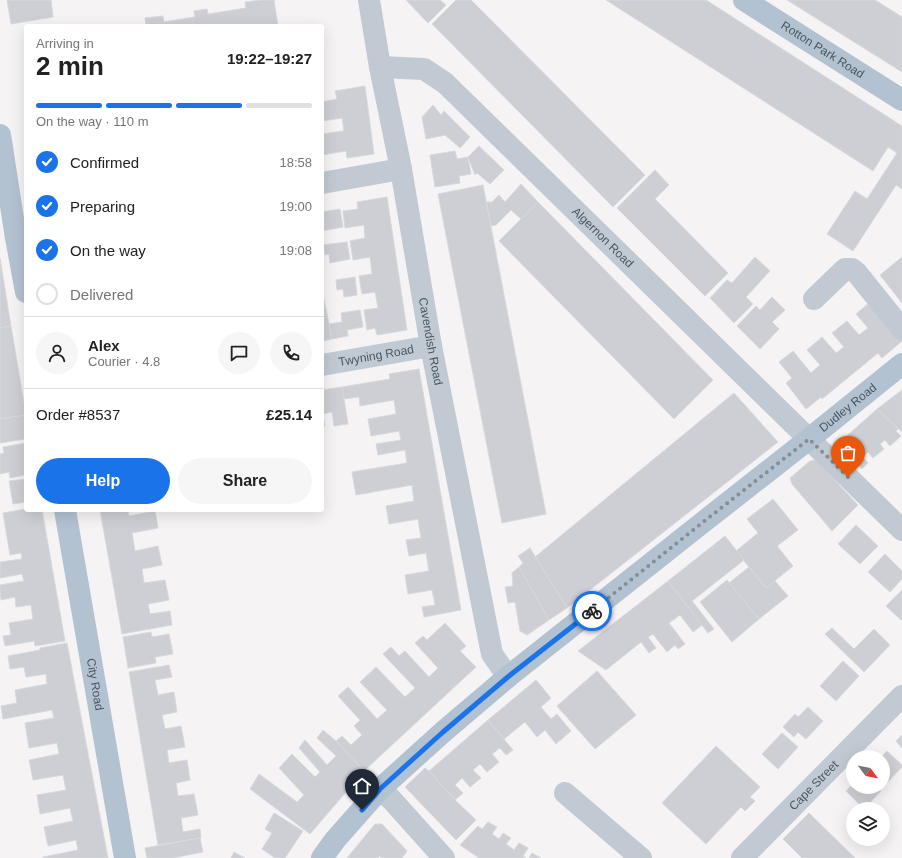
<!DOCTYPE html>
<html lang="en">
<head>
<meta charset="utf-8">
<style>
	:root { --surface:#fff; --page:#f6f6f6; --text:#222; --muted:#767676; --line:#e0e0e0; --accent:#1a73e8 }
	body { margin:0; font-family:Helvetica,sans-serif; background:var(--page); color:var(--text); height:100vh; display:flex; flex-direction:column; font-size:15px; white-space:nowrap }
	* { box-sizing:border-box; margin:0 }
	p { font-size:13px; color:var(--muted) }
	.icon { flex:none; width:22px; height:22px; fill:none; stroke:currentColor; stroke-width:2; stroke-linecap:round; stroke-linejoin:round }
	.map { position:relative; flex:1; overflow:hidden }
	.details { position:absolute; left:24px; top:24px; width:300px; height:488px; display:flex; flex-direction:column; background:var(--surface); border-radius:4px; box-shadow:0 4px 16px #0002 }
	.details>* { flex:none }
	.needle { width:26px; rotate:122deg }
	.fabs { position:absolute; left:846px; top:750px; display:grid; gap:8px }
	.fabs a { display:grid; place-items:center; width:44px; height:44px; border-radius:50%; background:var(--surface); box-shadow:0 4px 16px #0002; font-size:20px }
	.pin { position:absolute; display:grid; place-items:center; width:34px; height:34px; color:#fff; margin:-41px -17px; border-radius:50% 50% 50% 0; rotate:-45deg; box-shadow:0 0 4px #0007 }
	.pin .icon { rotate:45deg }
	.courier { position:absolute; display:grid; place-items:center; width:40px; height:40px; margin:-20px; border:3px solid #1a73e8; border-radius:50%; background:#fff; color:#222; box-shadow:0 1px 5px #0007 }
	.head em { font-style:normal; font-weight:800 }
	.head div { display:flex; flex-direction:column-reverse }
	.head { display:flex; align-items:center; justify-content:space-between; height:68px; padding:0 12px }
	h1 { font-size:26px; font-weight:800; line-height:30px }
	.bar { display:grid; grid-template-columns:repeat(4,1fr); gap:6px 4px; align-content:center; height:48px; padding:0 12px }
	.bar i { height:5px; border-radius:3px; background:var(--line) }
	.bar .on { background:var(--accent) }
	.bar p { grid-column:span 4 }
	.line { display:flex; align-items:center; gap:10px; padding:0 12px; border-top:1px solid var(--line) }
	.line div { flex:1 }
	.round { display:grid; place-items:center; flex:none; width:42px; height:42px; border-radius:21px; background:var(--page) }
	ol { padding:0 12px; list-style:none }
	li { display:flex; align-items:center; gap:12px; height:44px }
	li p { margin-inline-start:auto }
	li .icon { padding:4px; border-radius:50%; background:var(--accent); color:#fff; stroke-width:4 }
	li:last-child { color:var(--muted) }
	li i { width:22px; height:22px; border:2px solid var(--line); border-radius:50% }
	.primary-button { display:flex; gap:8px; margin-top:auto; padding:8px 12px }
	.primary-button a { flex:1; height:46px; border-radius:24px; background:var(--accent); color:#fff; font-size:16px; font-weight:800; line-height:46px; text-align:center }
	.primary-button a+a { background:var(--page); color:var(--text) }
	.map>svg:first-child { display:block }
	.building { fill:#cdcfd5; stroke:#d7d9de }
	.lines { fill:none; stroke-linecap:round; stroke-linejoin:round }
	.minor { stroke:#c1cad2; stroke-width:22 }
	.major { stroke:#b3c2d1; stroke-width:22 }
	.done { stroke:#868d94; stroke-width:4; stroke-dasharray:0 7.2 }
	.route { stroke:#1a73e8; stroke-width:5 }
	.labels { text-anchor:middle; stroke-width:3; stroke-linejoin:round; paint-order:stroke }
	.street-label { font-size:12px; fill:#4a5661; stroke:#fff }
</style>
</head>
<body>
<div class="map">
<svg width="902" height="858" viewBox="0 0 902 858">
	<rect width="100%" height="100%" fill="#f5f3f3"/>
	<g class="building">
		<polygon points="7,0 51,0 53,17 11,24"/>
		<polygon points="261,0 274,0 278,26 146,26 145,18 163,16 164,22 195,17 194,11 207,9 208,14 246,8 245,2"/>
		<polygon points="406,0 440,0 446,5 428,23"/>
		<polygon points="456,0 471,0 645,175 613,207 432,24"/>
		<polygon points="606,0 706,0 902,126 902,189 896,185 853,251 827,234 855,191 867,199 897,153 888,147 873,171"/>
		<polygon points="787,0 875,0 902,17 902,72"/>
		<polygon points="365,86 374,154 347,158 346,151 322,155 322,134 344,131 342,118 322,121 322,102 337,99 335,91"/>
		<polygon points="433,105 441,115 444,111 470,137 460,148 445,135 426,139 422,117"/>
		<polygon points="479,146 504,170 490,184 477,173 475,175 468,157"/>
		<polygon points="455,151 457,159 468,157 471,174 459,176 460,183 435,187 430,155"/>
		<polygon points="655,170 669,185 655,199 728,273 705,296 617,208"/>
		<polygon points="521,184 538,202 521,219 511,210 496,225 491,226 486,202 492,202 499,195 505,202"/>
		<polygon points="483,185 546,514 502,523 438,194"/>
		<polygon points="387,197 407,330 377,335 375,328 367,330 364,310 378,308 375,292 362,294 359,276 372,274 370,257 353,260 350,241 365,238 364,225 345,228 343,211 358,209 357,202"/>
		<polygon points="538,202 713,380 674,419 499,241"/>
		<polygon points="340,209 343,227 322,231 322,212"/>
		<polygon points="347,242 350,259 330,263 329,254 325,255 323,245"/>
		<polygon points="755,257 770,271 746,297 753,304 734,323 710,298 727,280 732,283"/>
		<polygon points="902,257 902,303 880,275"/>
		<polygon points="0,258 11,326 0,328"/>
		<polygon points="355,277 357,295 344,297 343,289 337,290 336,280"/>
		<polygon points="772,297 785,310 772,322 779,329 760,349 737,326 756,306 760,310"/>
		<polygon points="322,299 324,299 332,339 322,341"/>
		<polygon points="869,303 902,339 902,341 882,358 878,353 822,399 821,397 806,409 786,383 792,378 779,362 793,351 811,373 820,365 807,350 822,337 836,353 844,347 832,333 847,321 859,335 868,328 856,314"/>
		<polygon points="360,310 363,327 347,330 348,336 332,339 329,324 342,322 341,313"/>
		<polygon points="11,326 26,415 0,419 0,328"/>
		<polygon points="419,369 461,610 424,617 422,607 435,605 432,590 408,594 405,575 429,571 426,553 409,556 406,540 421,538 418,519 389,524 386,506 414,501 412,485 356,495 352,472 407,463 405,450 378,455 376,444 401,440 399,431 371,436 368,419 396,414 394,400 360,406 359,397 344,399 342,387 390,379 389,374"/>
		<polygon points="342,387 348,424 334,426 332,412 323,414 325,426 322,427 322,390"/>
		<polygon points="902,390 902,432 877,409"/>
		<polygon points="734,393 778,442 567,608 535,557"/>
		<polygon points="877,409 898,429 896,431 901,436 890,446 885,440 880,444 884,449 873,458 868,452 863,457 868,463 862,469 839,443"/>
		<polygon points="26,415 26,439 0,443 0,419"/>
		<polygon points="26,443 26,475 10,478 9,472 0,474 0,454 4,453 3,447"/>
		<polygon points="816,460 858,505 832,531 792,484 790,478 810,461"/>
		<polygon points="26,479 26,502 13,504 9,481"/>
		<polygon points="773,499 798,530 777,546 793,566 766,588 736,551 758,533 747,519"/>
		<polygon points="26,509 26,510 42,510 65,641 35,646 34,641 5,646 3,636 11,635 9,623 33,619 31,605 16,607 15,597 1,600 0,591 0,585 24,581 22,574 0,578 0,562 22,559 21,553 10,555 3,513"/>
		<polygon points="100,510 128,510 129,516 155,511 158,528 132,533 135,551 158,546 162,565 142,569 144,583 165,580 169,600 148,604 150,614 170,611 172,625 122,634"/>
		<polygon points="856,525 878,546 860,564 838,544"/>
		<polygon points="725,536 744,560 692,601 714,629 708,633 668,581"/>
		<polygon points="530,548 567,608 549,620 519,567 523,563 518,556"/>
		<polygon points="885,554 902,571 902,579 890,592 868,572"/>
		<polygon points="519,567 549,620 527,635 520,631 515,602 508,603 505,587 513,586 512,573"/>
		<polygon points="749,567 766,588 775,581 788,596 759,619 729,583"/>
		<polygon points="727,580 759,619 732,642 700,602"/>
		<polygon points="668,581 702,625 693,632 680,615 669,623 685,644 678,649 675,645 667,652 653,634 648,637 656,648 649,653 641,642 606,670 578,651"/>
		<polygon points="902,590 902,619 901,620 886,606"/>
		<polygon points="445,623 466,646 460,651 476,667 364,771 336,741 342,736 351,745 362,735 354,726 360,720 338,696 348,687 377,719 387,710 360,682 376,667 405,697 415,688 383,654 391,647 399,656 405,651 429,677 438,668 415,643 423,636 427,640"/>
		<polygon points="832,628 854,649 874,629 890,645 864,672 825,634"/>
		<polygon points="151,632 152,637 169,634 173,654 155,657 156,663 128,668 123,637"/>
		<polygon points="67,643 108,858 43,858 43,857 78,850 76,840 48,846 44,827 73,821 70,808 40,814 37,795 66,790 63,775 33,780 29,760 59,754 57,743 29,748 25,723 54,718 52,710 3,719 1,706 17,703 15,690 47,684 46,674 26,677 24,667 10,669 8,656 40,650 40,648"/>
		<polygon points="843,661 859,676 836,701 820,686"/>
		<polygon points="169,665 172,677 155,680 158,695 174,692 177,712 162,715 165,729 181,726 185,747 167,750 169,763 187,760 190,780 176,783 178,796 194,794 198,815 181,818 183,832 200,829 201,838 158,845 129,672"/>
		<polygon points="597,671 636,715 595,749 557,706"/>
		<polygon points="536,680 551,698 541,707 551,719 557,714 571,731 556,744 545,730 537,737 525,722 504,739 488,720"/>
		<polygon points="808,707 823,721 806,739 798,732 794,737 783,727 795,714 798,717"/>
		<polygon points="488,720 513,750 506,755 500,748 492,754 499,762 487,772 480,764 473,770 481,778 470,787 462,778 455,785 463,793 455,800 429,771"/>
		<polygon points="323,730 336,741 364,771 310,834 250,789 259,774 297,802 304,795 279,768 292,754 315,777 320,772 299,748 305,740 327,765 336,756 317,738"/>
		<polygon points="782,733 798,747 778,769 762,754"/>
		<polygon points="902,735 902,748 896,741"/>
		<polygon points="716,746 760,787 750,797 755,801 745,811 741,807 706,844 662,803"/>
		<polygon points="887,751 902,765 902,767 885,785 883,783 883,757 881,757"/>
		<polygon points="425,768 429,771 455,800 476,820 456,840 405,787"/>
		<polygon points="853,784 853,787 877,787 881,791 864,809 846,791"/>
		<polygon points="274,813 303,831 285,858 275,858 262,849 272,833 265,829"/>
		<polygon points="809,813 855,858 802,858 783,839"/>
		<polygon points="488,822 497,827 492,834 499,839 503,833 511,838 506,844 514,850 519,843 528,848 523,856 526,858 479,858 460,845 478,826 482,829"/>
		<polygon points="375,824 382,824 407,851 402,858 382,858 379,856 378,858 347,858"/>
		<polygon points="200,838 203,852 173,858 147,858 145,848"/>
		<polygon points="234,852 245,858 231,858"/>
		<polygon points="532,853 541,858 529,858"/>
	</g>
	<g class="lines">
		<g class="minor">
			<path id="s1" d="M369,0L380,67L401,169L431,346L492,654L501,667L509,676"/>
			<path id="s2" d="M380,67L424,69L445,83L902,530"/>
			<polyline points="322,183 401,169"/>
			<polyline points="814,299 845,269 852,269 856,272 902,329"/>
			<path id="s3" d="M322,365L431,346"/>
			<polyline points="380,789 391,799 444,858"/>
			<polyline points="565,793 641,858"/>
			<path id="s4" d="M742,858L902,696"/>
		</g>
		<g class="major">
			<path id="s5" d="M744,0L902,100"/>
			<polyline points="0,135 16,238 26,292"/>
			<path id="s6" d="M65,510L125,858"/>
			<path id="s7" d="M322,858L335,840L380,789L443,732L509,676L702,523L809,439L902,364"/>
		</g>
	</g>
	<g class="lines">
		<polyline class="done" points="592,611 702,523 809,439 848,477"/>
		<polyline class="route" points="362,810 380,789 443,732 509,676 592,611"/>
	</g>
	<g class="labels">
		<g class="street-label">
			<text dy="4" stroke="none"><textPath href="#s5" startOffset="93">Rotton Park Road</textPath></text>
			<text dy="4" stroke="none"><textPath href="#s2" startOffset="290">Algernon Road</textPath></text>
			<text dy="4" stroke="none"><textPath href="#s1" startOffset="347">Cavendish Road</textPath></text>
			<text dy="4" stroke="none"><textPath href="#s3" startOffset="55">Twyning Road</textPath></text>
			<text dy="4" stroke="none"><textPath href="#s7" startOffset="694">Dudley Road</textPath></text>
			<text dy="4" stroke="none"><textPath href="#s6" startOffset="177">City Road</textPath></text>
			<text dy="4" stroke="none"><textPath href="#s4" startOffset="102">Cape Street</textPath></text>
		</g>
	</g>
</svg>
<div class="fabs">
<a><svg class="needle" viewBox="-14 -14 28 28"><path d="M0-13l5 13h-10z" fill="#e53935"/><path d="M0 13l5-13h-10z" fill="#767676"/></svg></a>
<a><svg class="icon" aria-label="layers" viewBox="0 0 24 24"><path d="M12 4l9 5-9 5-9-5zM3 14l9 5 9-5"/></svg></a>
</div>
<div class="pin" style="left:848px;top:477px;background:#ea580c"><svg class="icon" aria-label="bag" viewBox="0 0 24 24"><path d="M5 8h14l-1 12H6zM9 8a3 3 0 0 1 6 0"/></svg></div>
<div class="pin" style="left:362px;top:810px;background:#1f2937"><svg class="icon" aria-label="home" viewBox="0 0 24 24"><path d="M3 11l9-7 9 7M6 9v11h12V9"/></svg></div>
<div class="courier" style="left:592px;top:611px"><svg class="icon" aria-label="bike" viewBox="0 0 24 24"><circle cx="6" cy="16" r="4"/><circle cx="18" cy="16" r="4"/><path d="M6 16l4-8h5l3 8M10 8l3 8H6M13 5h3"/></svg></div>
<section class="details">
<div class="head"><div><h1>2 min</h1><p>Arriving in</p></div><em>19:22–19:27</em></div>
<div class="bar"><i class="on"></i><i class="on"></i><i class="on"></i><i></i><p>On the way · 110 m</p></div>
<ol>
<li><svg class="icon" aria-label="check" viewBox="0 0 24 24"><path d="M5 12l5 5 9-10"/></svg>Confirmed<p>18:58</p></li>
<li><svg class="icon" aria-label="check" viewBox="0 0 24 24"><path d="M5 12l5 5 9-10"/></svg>Preparing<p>19:00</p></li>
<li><svg class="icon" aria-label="check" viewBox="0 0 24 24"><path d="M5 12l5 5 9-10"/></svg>On the way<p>19:08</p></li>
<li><i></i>Delivered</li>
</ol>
<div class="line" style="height:72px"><a class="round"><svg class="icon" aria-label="person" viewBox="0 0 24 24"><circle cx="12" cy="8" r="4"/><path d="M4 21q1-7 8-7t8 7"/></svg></a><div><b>Alex</b><p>Courier · 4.8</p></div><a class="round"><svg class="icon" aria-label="chat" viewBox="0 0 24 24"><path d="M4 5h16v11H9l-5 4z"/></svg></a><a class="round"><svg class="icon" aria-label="phone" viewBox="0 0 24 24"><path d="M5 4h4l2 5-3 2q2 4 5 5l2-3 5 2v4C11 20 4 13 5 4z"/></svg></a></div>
<div class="line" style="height:52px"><div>Order #8537</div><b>£25.14</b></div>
<div class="primary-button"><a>Help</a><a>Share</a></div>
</section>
</div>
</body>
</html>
